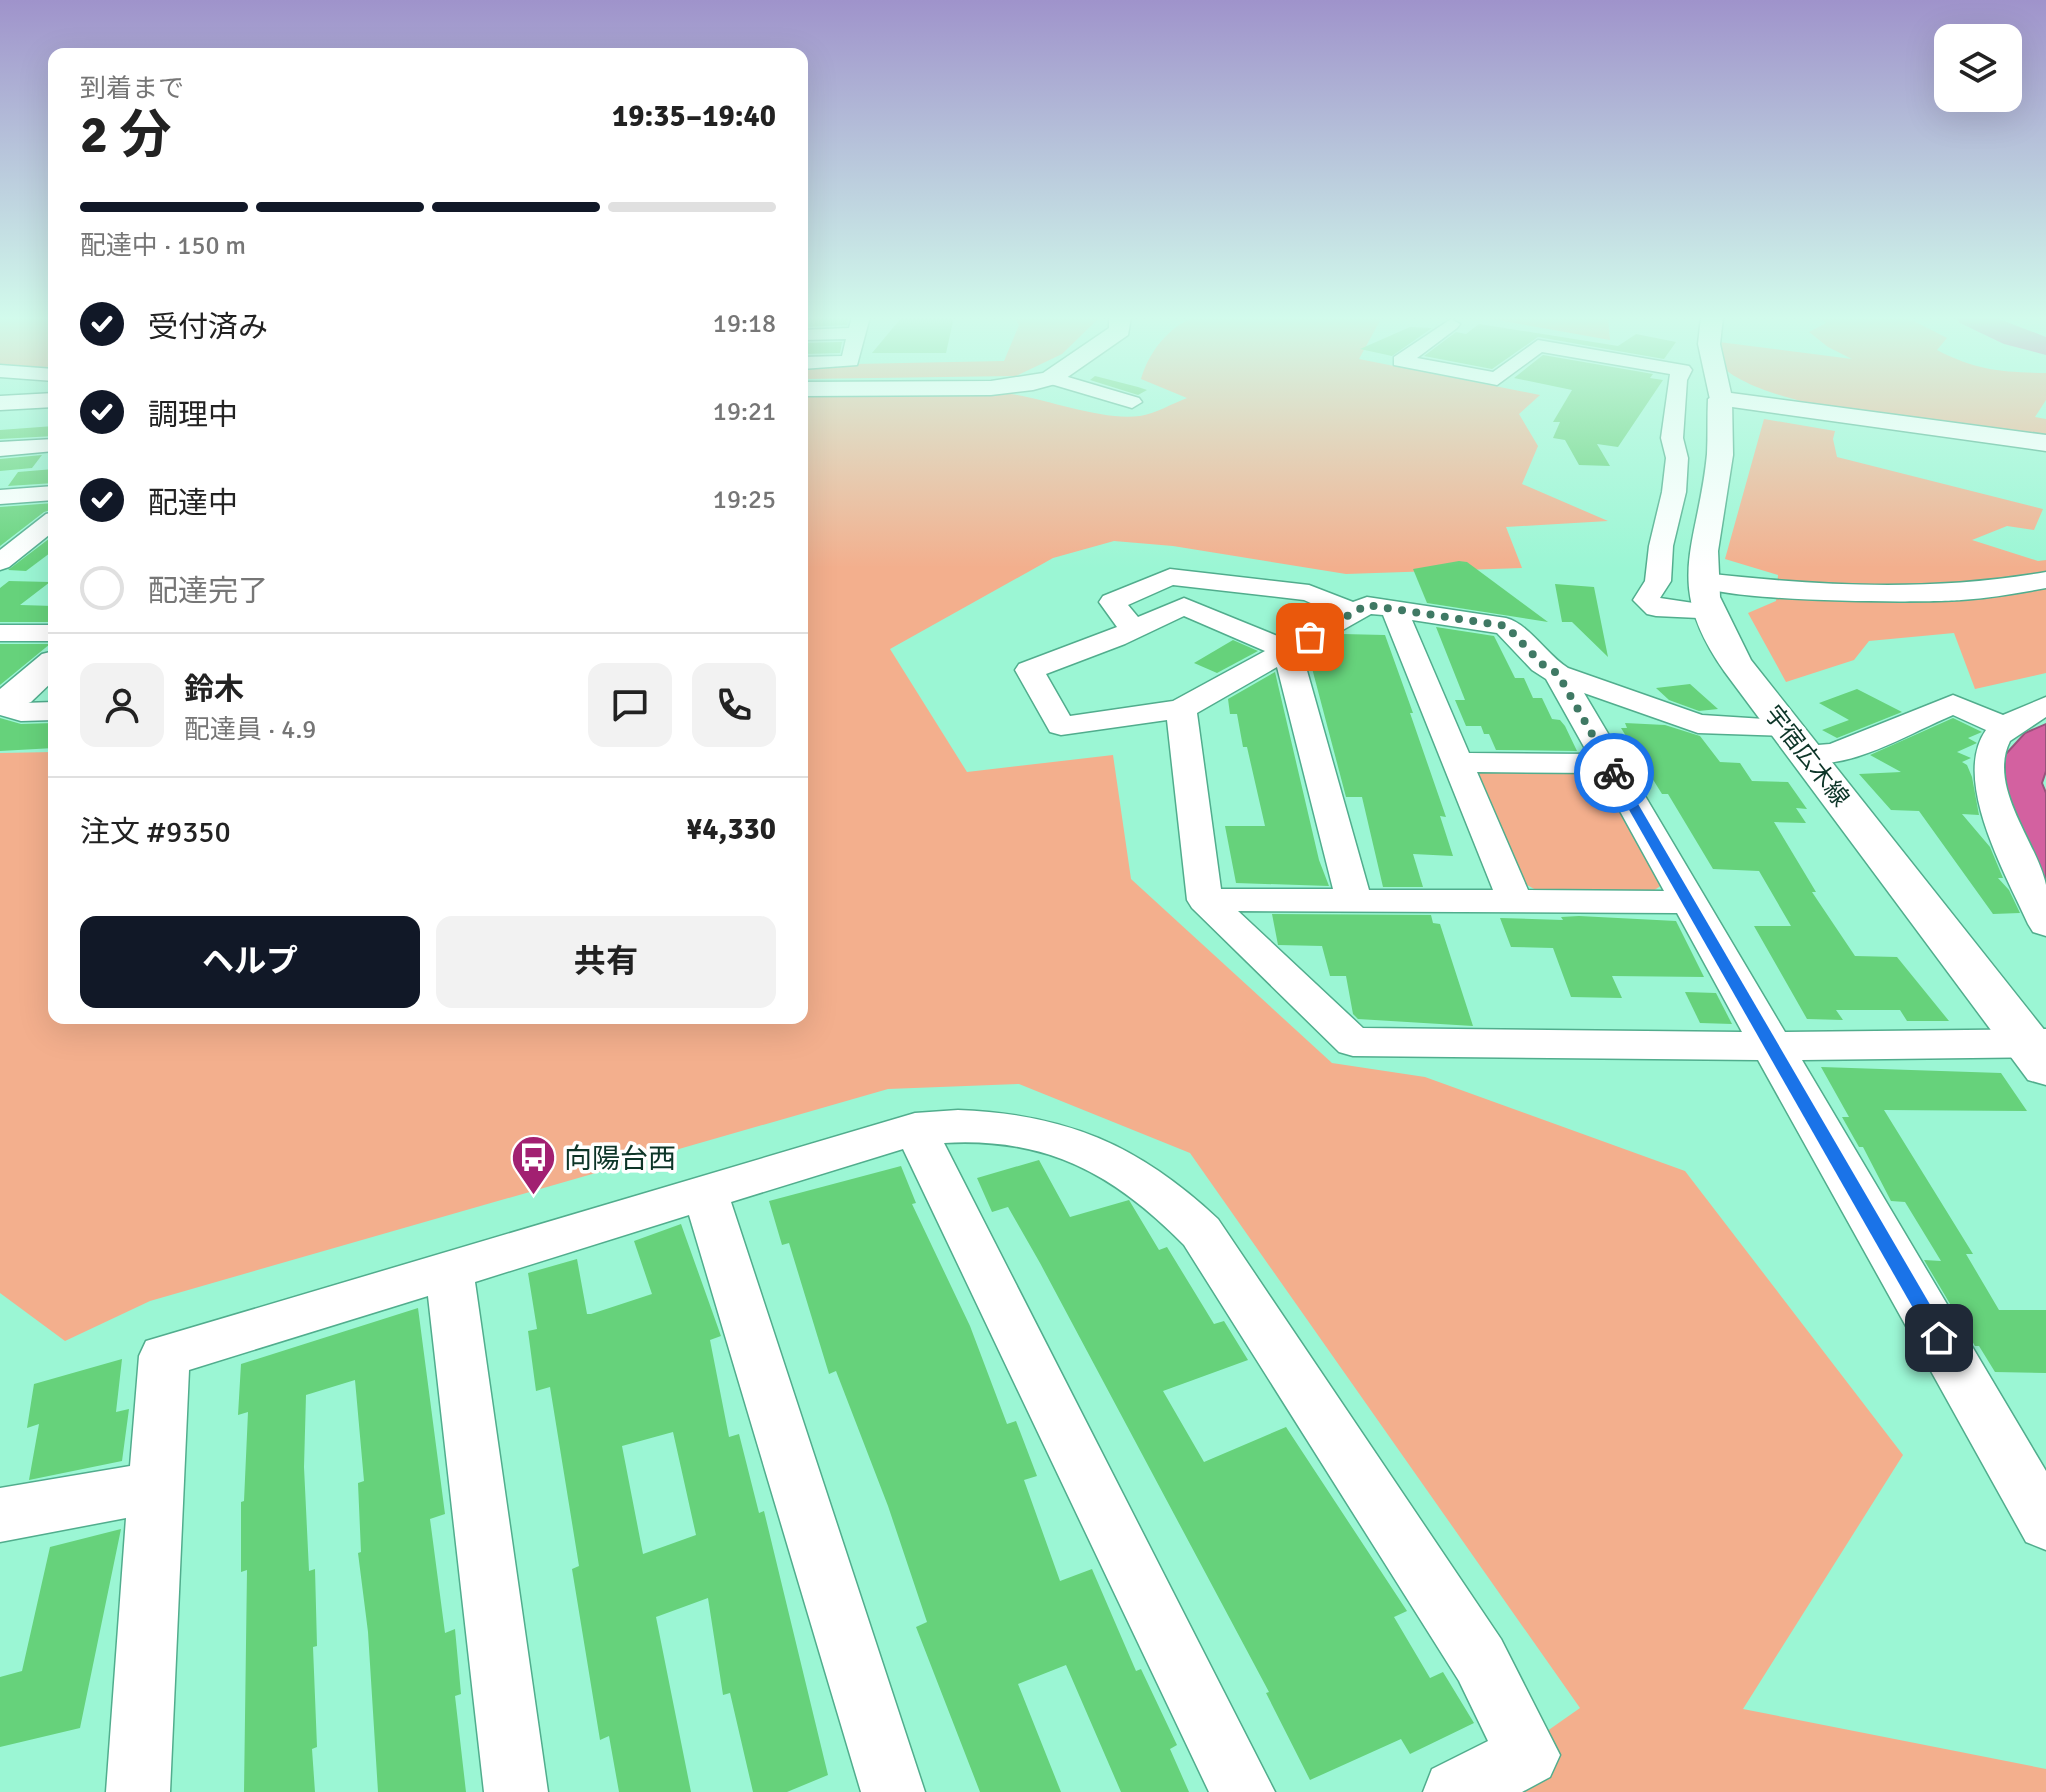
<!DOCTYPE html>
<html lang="ja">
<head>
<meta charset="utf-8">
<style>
	:root { --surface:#fff; --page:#f2f2f2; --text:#222; --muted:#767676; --line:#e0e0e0; --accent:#111827 }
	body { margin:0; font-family:Signika,"Noto Sans JP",sans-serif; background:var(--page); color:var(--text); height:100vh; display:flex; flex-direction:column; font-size:30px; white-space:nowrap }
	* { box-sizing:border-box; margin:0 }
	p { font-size:26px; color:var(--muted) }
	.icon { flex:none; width:44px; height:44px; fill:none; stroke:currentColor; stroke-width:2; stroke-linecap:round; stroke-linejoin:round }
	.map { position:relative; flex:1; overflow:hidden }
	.drawer { position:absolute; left:48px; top:48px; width:760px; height:976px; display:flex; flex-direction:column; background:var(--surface); border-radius:16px; box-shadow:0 8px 32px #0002 }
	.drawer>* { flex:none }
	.controls { position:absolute; left:1934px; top:24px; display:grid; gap:16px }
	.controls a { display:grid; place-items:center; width:88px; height:88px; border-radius:16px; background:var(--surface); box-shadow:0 8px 32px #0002; font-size:40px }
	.pin { position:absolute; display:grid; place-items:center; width:68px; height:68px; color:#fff; margin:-34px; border-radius:16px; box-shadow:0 4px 12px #0006 }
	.courier { position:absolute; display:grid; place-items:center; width:80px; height:80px; margin:-40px; border:6px solid #1a73e8; border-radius:50%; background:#fff; color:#222; box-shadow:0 2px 10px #0007 }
	.summary em { font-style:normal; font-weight:700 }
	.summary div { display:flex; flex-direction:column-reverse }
	.summary { display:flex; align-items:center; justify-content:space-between; height:136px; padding:0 32px }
	h1 { font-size:52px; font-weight:700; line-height:60px }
	.bar { display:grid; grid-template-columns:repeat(4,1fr); gap:12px 8px; align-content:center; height:96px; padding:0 32px }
	.bar i { height:10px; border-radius:6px; background:var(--line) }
	.bar .active { background:var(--accent) }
	.bar p { grid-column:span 4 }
	.line { display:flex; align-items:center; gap:20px; padding:0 32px; border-top:2px solid var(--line) }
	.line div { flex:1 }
	.round { display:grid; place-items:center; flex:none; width:84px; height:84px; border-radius:16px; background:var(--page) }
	ol { padding:0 32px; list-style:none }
	li { display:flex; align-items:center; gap:24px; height:88px }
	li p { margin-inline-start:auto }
	li .icon { padding:8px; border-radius:50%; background:var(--accent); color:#fff; stroke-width:4 }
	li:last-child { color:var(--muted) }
	li i { width:44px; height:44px; border:4px solid var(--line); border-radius:50% }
	.primary-button { display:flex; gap:16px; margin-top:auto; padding:16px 32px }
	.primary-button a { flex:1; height:92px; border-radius:16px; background:var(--accent); color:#fff; font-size:32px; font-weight:700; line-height:92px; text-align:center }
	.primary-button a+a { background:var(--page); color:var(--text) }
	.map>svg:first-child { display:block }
	.green { fill:#f3af8d }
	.water { fill:#d361a0; stroke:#98547c; stroke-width:2 }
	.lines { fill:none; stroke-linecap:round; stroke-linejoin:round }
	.river { fill:#d361a0; fill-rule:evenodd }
	.building { fill:#66d27b; fill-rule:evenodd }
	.minor-casing { stroke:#51ad8d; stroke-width:3 }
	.tertiary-casing { stroke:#51ad8d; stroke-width:3 }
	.primary-casing { stroke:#51ad8d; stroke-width:3 }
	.minor { fill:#fff; fill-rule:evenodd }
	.tertiary { fill:#fff; fill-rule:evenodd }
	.primary { fill:#fff; fill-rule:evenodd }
	.route { fill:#1a73e8 }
	.done { stroke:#3f7964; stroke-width:8; stroke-dasharray:0 14.4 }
	.labels { text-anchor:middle; stroke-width:7; stroke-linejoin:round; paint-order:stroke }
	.street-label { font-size:24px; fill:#0d3528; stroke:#fff }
	.near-poi-label { font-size:28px; fill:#0d3528; stroke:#fff; text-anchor:start }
</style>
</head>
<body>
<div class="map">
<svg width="2046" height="1792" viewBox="0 0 2046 1792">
	<rect width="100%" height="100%" fill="#9bf6d4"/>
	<g class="green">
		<polygon points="0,317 54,317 54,367 0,366"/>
		<polygon points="1014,317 1100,317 1062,354 1016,376 802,379 802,365 1004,361 1019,325"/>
		<path d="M1195,317H1382L1359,359L1540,395L1519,414L1538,446L1522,484L1608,521L1506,527L1522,568L1346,574L1173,546L1114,541L1053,558L890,649L967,772L1113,755L1131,879L1332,1063L1425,1077L1685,1171L1903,1455L1743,1709L2046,1769V1792H1460L1580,1708L1190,1153L1019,1084L888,1089L150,1301L65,1341L0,1293V753L54,752V1018H802V394H1011C1050,400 1102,421 1140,416C1155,414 1173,403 1187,398L1141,379C1149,352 1168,327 1195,317Z"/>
		<polygon points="1398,317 1608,317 1610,340 1492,319"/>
		<path d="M1818,317H1906L1947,338L1937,350C1978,371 2001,372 2046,373V400L2035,417L2046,419V435C1971,426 1762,415 1716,361L1719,342L1852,359L1828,347L1809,332L1826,323Z"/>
		<polygon points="1764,419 1835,431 1833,439 1837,457 2043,509 2034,530 2007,526 1972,540 2038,561 2046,560 2046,673 1975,689 1954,633 1869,641 1854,660 1786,682 1748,613 1776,601 1778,575 1725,559"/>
		<polygon points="1483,766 1590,767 1603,773 1665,883 1653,891 1536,890 1520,881 1471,773"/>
	</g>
	<path class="water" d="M2046,724V771L2042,783L2046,793V889C2022,838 2002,813 2005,755L2025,733Z"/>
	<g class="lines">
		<polygon class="river" points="1955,317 1994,317 2046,337 2046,355 2004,344 1960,323"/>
	</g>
	<g class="building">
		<polygon points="802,317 849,317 847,325 802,327"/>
		<polygon points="902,317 954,317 946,353 872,353"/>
		<polygon points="1479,324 1618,346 1636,334 1676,342 1664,359 1538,337 1492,369 1424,356 1456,332 1466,334"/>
		<polygon points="1410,327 1432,328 1392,356 1360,349"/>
		<polygon points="842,342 840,353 802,354 802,343"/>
		<polygon points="1543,355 1653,374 1650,378 1663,380 1618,447 1597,444 1610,466 1579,465 1565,440 1553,438 1560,422 1553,422 1572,390 1514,378"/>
		<polygon points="1095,376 1138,387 1147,390 1138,395 1090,380"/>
		<polygon points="54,426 54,436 0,439 0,430"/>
		<polygon points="42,455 32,468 0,471 0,459"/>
		<polygon points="54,469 54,483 8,486 18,472"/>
		<polygon points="54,503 54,509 44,512 0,546 0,507"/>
		<polygon points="54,535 54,550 26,571 8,570"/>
		<polygon points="1459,561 1467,562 1548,622 1427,603 1413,569"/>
		<polygon points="9,581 50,582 20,605 54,606 54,622 0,622 0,588"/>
		<polygon points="1555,584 1594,587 1608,657 1572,622 1562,622"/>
		<polygon points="1436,627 1494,636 1515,678 1524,678 1533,698 1542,698 1552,719 1560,720 1565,726 1577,751 1496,750 1489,734 1484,734 1481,726 1466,726 1455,700 1465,700"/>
		<polygon points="1342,634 1385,635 1413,713 1410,713 1446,817 1440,816 1453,856 1413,854 1423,887 1383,887 1362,797 1346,797 1308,653 1339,651 1335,638"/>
		<polygon points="1233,640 1258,651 1217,673 1194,663"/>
		<polygon points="0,644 50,644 0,685"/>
		<polygon points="1275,672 1319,860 1329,886 1236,883 1225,826 1265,826 1247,747 1243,747 1237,714 1230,714 1228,699"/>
		<polygon points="1690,684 1718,709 1699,711 1669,700 1656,688"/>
		<polygon points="1857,689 1902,712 1837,738 1822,730 1849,720 1819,703"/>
		<polygon points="0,718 21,724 54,723 54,748 0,751"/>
		<polygon points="1953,718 1982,732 1968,738 1977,743 1957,752 1971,758 1962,762 1967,765 1972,777 1979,815 1962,814 1990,847 2003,878 1998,878 2009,890 2020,913 1993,914 1919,811 1891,810 1859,774 1901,772 1870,755"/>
		<polygon points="1625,723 1665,725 1700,736 1720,762 1740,763 1752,781 1788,782 1807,809 1796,808 1806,823 1774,822 1816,892 1812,892 1855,956 1897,957 1949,1021 1907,1021 1900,1010 1836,1010 1843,1020 1807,1019 1754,926 1791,926 1759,871 1713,869 1668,794 1662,794 1621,728 1627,728"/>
		<polygon points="1272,914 1431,915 1433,923 1440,924 1473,1026 1358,1019 1353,1014 1346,976 1330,976 1322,946 1278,945"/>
		<polygon points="1579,916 1676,921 1704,977 1612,976 1622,998 1571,997 1553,948 1511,947 1500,918 1563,920 1561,917"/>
		<polygon points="1685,992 1716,993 1732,1024 1700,1023"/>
		<polygon points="1821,1067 2001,1073 2027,1111 1884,1110 1973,1254 1966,1254 1999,1310 2046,1310 2046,1373 1995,1372 1979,1346 1975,1346 1924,1260 1941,1261 1905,1202 1891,1201 1863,1147 1859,1147 1842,1117 1849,1117"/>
		<polygon points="1039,1160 1070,1217 1129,1200 1159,1250 1167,1247 1214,1324 1224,1321 1248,1360 1163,1391 1204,1462 1286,1427 1407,1611 1394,1617 1430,1678 1443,1672 1474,1723 1410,1754 1401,1739 1310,1780 1266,1693 1269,1692 1040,1263 1008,1207 992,1212 977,1178"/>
		<polygon points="901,1166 916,1203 912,1204 970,1326 1007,1424 1016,1421 1037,1476 1024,1480 1060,1581 1092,1569 1136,1671 1141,1669 1177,1745 1170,1749 1189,1792 1121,1792 1066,1665 1018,1684 1061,1792 980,1792 916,1627 927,1622 888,1506 836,1371 829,1374 789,1243 782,1245 769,1201"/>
		<path d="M681,1224L721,1336L710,1340L729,1437L739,1434L759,1513L764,1511L828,1775L787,1792H753L730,1693L723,1695L708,1598L656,1617L691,1792H619L609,1736L600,1740L572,1569L579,1566L550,1387L536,1391L528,1331L537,1329L528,1273L577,1259L587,1314H591L652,1294L634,1241ZM673,1432L696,1535L643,1554L622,1446Z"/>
		<polygon points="418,1308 445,1514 430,1519 445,1633 455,1629 461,1694 455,1696 466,1792 378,1792 368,1632 358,1553 361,1552 358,1483 364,1481 355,1380 306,1395 304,1467 309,1571 315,1569 317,1646 313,1647 317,1747 312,1749 315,1792 244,1792 247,1570 241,1572 241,1502 244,1501 248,1412 238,1415 241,1364"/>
		<polygon points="122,1359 116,1412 129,1409 122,1461 29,1480 39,1424 27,1428 34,1384"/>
		<polygon points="121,1529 80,1728 0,1747 0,1677 22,1671 50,1547"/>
	</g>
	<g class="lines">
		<defs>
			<g id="minor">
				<polygon points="852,317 870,317 857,365 802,369 802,357 842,356 846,339 802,340 802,330 849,328"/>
				<polygon points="1451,319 1460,324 1457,328 1417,358 1493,372 1538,340 1689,366 1692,370 1687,380 1683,438 1688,458 1686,492 1673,546 1671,581 1660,598 1720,607 1724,613 1720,619 1656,616 1647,614 1633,600 1645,581 1649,546 1662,492 1666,458 1661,438 1670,374 1542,352 1497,385 1394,365 1394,357"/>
				<polygon points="0,365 54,369 54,381 0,377"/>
				<polygon points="1051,372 1139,398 1142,402 1132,408 1044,382 1041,378"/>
				<polygon points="54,439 54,451 0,456 0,442"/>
				<polygon points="54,486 54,500 0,504 0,490"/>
				<polygon points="54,512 54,531 9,567 0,570 0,550 46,514"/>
				<path d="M1170,569L1309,585L1353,602L1367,597L1506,618C1529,624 1547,655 1568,668L1702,715L1796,721L1800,727L1796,733L1785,736L1698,733L1584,693L1785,1032L2046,1029V1057L1802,1060L2046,1471V1550L2026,1542L1758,1060L1353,1056L1339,1052L1192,908L1187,900L1167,720L1061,735L1050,732L1015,670L1019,664L1117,627L1099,602L1103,596ZM1173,585L1304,600L1333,613L1285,639L1184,598L1138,617L1128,605ZM1371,614L1383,615L1493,890H1369L1302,653ZM1184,616L1265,651L1173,701L1070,716L1046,674L1125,644ZM1412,620L1497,633L1532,670L1546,679L1588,754L1469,753ZM1277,667L1333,889H1221L1197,713ZM1477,772L1599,773L1664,891L1528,890ZM1238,911L1677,913L1742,1032L1363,1028Z"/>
				<path d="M2046,572V588C2018,593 1990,598 1961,600C1926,603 1705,603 1690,581L1703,573C1819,586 1931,592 2046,572Z"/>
				<rect x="0" y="625" width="54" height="16"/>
				<path d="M1953,695L2003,715L2046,697V717L2010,741C1987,787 2037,842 2046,885C2046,900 2046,920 2046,936L2033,932L2028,924C2006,875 1951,779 1986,730L1953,715C1905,735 1846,774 1794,761L1789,754L1794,747L1830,744Z"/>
				<polygon points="0,696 23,703 54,702 54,720 21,721 0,715"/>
				<path d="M958,1110C1066,1114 1139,1145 1218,1219L1501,1639L1560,1755L1550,1777L1522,1792H1423L1432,1769L1488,1741L1459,1681L1184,1245C1114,1174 1047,1137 944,1143L1275,1792H1209L903,1149L731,1202L925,1792H861L689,1215L475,1282L548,1792H484L428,1296L189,1370L170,1792H106L126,1518L0,1542V1488L130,1466L139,1356L146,1341L915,1113Z"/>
			</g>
			<g id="tertiary">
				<polygon points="1109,317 1131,317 1128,335 1059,383 1033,390 991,395 802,396 802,382 991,381 1043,373 1109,328"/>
				<path d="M1720,392L1732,399L1733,455L1718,551L1720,597L1751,660L2046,1032V1085L2028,1080L1724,671C1662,582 1698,547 1707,454C1708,436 1707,417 1708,399Z"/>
				<polygon points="54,393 54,407 0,410 0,396"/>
				<polygon points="54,651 54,680 31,702 0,714 0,689 42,654"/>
			</g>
			<polygon id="primary" points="1701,317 1723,317 1720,344 1731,393 2046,435 2046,451 1711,404 1698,344"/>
		</defs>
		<use href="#minor" class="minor-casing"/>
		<use href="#tertiary" class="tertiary-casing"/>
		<use href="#primary" class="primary-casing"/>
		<use href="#minor" class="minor"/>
		<use href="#tertiary" class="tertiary"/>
		<use href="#primary" class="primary"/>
	</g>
	<linearGradient id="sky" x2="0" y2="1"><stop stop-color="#9f93cb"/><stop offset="0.56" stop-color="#d2fbec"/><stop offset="1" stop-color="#d2fbec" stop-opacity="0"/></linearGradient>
	<rect width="2046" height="568" fill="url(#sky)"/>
	<polygon class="route" points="1614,769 1620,773 1946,1332 1946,1343 1933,1343 1608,773"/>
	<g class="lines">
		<polyline class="done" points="1310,637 1367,605 1506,626 1542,664 1558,674 1614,773"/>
	</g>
	<defs>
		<symbol id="bus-pin" viewBox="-11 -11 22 30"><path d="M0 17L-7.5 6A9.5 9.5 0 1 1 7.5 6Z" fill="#a22071" stroke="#fff"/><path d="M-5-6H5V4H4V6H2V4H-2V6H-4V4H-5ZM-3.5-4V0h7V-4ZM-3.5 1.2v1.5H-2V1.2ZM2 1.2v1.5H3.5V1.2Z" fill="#fff"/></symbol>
	</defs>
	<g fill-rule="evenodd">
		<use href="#bus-pin" x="508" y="1132" width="51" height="69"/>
	</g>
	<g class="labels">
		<g class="street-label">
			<text transform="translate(1807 756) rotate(52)" y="8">宇宿広木線</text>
		</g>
		<g class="near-poi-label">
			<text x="564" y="1168">向陽台西</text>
		</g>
	</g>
</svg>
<div class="controls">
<a><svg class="icon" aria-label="layers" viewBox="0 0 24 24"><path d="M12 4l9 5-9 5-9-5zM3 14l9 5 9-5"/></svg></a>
</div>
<div class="pin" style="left:1310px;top:637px;background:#ea580c"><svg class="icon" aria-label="bag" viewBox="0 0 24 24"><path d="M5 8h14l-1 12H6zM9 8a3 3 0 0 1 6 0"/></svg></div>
<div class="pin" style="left:1939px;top:1338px;background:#1f2937"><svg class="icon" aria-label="home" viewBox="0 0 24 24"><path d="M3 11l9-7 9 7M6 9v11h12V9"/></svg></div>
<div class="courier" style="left:1614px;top:773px"><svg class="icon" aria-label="bike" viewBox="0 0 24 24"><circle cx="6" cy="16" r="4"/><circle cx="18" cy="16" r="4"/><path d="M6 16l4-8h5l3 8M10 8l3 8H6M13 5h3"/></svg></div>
<section class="drawer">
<div class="summary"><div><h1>2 分</h1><p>到着まで</p></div><em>19:35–19:40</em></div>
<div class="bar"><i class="active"></i><i class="active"></i><i class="active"></i><i></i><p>配達中 · 150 m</p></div>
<ol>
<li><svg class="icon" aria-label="check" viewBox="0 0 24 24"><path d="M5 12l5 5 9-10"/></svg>受付済み<p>19:18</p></li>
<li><svg class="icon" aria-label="check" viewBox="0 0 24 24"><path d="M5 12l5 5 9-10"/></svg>調理中<p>19:21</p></li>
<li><svg class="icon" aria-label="check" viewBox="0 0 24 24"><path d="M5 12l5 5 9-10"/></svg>配達中<p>19:25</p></li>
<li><i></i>配達完了</li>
</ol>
<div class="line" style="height:144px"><a class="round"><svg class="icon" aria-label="person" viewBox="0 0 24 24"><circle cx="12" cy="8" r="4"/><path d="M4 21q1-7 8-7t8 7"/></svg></a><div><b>鈴木</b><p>配達員 · 4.9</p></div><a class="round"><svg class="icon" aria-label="chat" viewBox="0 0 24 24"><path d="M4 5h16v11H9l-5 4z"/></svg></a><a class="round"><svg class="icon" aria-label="phone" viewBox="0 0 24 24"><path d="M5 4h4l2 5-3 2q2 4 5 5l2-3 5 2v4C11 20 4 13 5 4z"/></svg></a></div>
<div class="line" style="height:104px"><div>注文 #9350</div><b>¥4,330</b></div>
<div class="primary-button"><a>ヘルプ</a><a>共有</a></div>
</section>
</div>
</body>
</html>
